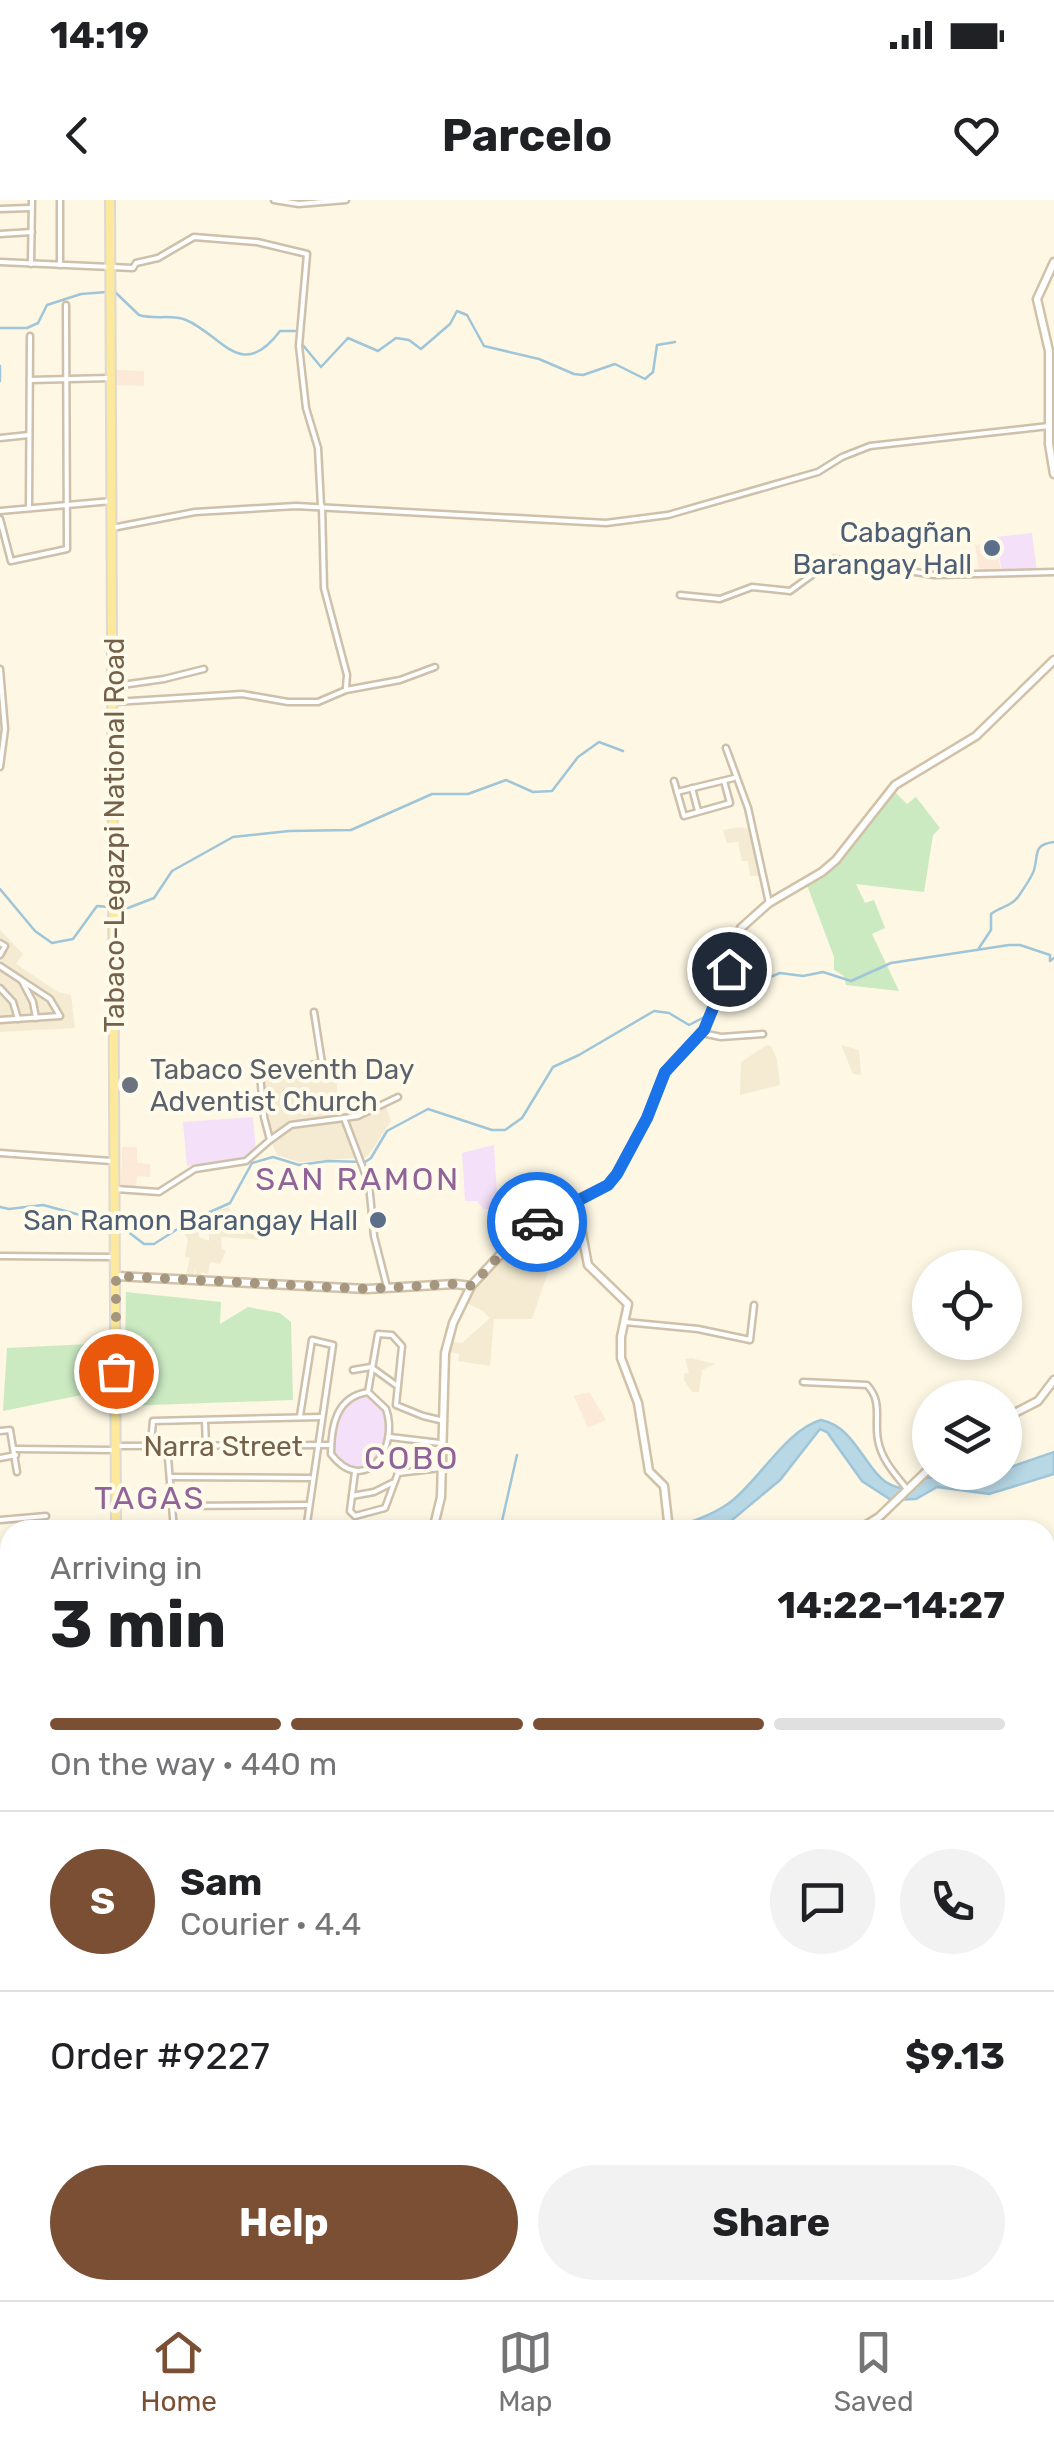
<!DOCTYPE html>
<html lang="en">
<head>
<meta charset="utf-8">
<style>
	:root { --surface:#fff; --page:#f2f2f2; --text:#202124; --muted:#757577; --line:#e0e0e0; --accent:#7a4f34 }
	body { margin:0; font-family:Rubik,sans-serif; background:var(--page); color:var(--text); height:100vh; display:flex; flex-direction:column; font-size:38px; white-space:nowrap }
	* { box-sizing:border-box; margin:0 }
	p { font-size:32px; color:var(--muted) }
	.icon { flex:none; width:55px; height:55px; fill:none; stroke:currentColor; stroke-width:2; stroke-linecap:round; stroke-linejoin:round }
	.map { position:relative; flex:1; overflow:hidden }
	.sheet { position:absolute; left:0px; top:1320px; width:1055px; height:780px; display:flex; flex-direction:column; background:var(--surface); border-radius:30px 30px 0 0; box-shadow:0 5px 15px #0003 }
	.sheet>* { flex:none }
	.tools { position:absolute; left:912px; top:1050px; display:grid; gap:20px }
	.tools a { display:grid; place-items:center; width:110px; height:110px; border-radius:50%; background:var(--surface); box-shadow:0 5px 15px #0003; font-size:50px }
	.pin { position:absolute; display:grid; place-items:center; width:85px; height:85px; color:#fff; margin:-42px; border:5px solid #fff; border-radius:50%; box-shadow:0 2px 10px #0007 }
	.courier { position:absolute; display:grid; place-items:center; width:100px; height:100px; margin:-50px; border:8px solid #1a73e8; border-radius:50%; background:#fff; color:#222; box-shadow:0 2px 12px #0007 }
	.headline em { font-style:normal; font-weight:700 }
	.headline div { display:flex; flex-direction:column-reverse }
	.headline { display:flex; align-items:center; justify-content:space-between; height:170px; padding:0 50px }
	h1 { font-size:65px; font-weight:700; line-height:75px }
	.bar { display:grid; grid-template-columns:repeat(4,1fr); gap:15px 10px; align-content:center; height:120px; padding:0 50px }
	.bar i { height:12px; border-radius:8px; background:var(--line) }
	.bar .current { background:var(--accent) }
	.bar p { grid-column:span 4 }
	.line { display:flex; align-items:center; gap:25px; padding:0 50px; border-top:2px solid var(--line) }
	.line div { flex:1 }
	.round { display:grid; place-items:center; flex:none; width:105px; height:105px; border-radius:52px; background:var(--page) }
	.button { display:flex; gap:20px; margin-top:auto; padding:20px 50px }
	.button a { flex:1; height:115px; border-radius:60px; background:var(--accent); color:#fff; font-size:40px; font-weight:700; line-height:115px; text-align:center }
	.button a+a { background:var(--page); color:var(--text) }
	.status { display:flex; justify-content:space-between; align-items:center; height:70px; padding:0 50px; background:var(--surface); direction:ltr }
	.status svg { height:28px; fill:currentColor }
	header { display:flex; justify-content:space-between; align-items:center; height:130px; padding:0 50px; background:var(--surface); font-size:45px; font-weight:700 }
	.dock { display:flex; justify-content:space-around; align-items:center; height:140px; border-top:2px solid var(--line); background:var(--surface); font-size:28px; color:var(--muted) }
	.dock a { display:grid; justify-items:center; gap:5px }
	.dock .current { color:var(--accent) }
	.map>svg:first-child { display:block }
	.residential { fill:#f4ebd2 }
	.commercial { fill:#fde9d8 }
	.education { fill:#f4e1f9 }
	.green { fill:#cbeac2 }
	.water { fill:#b8d8e6; stroke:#9ec5d8; stroke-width:2.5 }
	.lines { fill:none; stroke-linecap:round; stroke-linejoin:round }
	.stream { stroke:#9ec5d8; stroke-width:2.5 }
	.street-casing { stroke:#cec0aa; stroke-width:9 }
	.secondary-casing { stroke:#d1c2a7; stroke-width:11 }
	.primary-casing { stroke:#ded9d3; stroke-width:12 }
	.street { stroke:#fff; stroke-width:4 }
	.secondary { stroke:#fff; stroke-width:6 }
	.primary { stroke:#fce99c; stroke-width:8 }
	.done { stroke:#a5967f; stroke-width:10; stroke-dasharray:0 18 }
	.route { stroke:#1a73e8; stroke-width:12 }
	.service-dot { fill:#5c6f8a; stroke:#fffbeb; stroke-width:4 }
	.worship-dot { fill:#6b7280; stroke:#fffbeb; stroke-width:4 }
	.labels { text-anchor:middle; stroke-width:8; stroke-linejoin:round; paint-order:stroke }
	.service-label { font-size:28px; fill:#4e5e75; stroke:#fffbeb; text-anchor:end }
	.street-label { font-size:28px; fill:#756149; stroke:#fffbeb }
	.worship-label { font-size:28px; fill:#5b616d; stroke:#fffbeb; text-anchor:start }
	.quarter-label { font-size:32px; letter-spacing:2.5px; fill:#916499; stroke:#fffbeb }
</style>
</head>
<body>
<div class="status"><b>14:19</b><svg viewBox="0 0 49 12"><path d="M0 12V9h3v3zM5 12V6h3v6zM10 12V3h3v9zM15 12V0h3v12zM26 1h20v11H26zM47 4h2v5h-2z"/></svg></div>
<header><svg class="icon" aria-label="back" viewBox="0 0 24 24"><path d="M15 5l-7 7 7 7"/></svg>Parcelo<svg class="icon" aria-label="heart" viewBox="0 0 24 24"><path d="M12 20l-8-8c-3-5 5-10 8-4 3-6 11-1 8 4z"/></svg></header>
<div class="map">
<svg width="1054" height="2100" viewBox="0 0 1054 2100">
	<rect width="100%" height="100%" fill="#fdf7e4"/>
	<g class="residential">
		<polygon points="739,627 751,629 761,676 750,676 748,661 742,661 738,642 727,643 723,630"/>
		<polygon points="0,730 23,754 16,764 58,792 71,795 75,828 0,832"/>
		<polygon points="767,845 771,846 777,859 780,885 740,895 741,862"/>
		<polygon points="841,845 859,850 861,875 853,874"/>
		<polygon points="291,872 337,883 336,917 286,923 272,935 266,915 263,877"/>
		<polygon points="386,907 391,921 368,956 361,958 347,919"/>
		<polygon points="343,921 356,958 299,962 277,955 271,941 285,928"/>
		<polygon points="229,1007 230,1012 225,1013 227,1026 224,1030 263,1033 262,1040 221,1037 222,1049 226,1051 220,1064 210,1062 208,1074 202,1072 201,1076 196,1075 195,1069 193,1076 186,1074 190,1058 185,1056 188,1040 183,1032 185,1025 198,1028 199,1037 209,1041 209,1028 217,1016 216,1011"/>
		<polygon points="529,1046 549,1069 532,1119 494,1119 490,1166 458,1161 459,1154 449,1152 450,1141 462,1143 490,1118 483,1111 465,1102 501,1058"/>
		<polygon points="691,1158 715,1164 702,1170 699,1192 692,1192 684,1180 684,1174 689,1172 685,1159"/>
		<polygon points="1045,1484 1054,1489 1054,1609 1045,1603"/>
	</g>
	<g class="commercial">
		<polygon points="116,170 144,171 144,186 115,185"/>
		<polygon points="996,342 1001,372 980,373 975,345"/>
		<polygon points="122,947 137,947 137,963 150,964 150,977 137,976 136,987 121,986"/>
		<polygon points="589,1192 606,1220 588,1228 574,1196"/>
		<polygon points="694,2090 836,2090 774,2100 695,2100"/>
	</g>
	<g class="education">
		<polygon points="1032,333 1037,372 1002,372 996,337"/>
		<polygon points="253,917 256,952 245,960 187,966 183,922"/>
		<polygon points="494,945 498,1009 484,1009 477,1001 465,1001 462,953"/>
		<polygon points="367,1194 386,1211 389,1226 386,1247 377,1260 353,1270 335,1257 333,1243 337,1220 344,1205 357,1196"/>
		<polygon points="0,1473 10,1473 10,1637 4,1636 0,1614"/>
		<polygon points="1054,1765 1054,1934 1049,1921 1045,1922 1045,1769"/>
	</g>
	<g class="green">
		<polygon points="894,591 907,604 916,597 940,628 933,635 924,692 856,684 865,703 874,700 885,728 872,734 899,791 846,785 844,776 834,770 834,757 807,685 839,663"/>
		<polygon points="126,1092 221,1102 220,1124 248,1107 280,1113 291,1122 293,1200 124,1206"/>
		<polygon points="111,1143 111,1189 3,1211 7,1148"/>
		<polygon points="1054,1782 1054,1825 1045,1829 1045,1786"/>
	</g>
	<path class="water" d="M821,1220C851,1226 861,1258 880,1277C888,1286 900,1288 910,1291L925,1278L1005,1272V1269L1054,1252V1274L989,1294L937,1287L916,1299L891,1300L862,1281L827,1232L820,1229L780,1280L720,1330H667C690,1322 715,1315 733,1300C761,1277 788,1229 821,1220Z"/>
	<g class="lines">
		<g class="stream">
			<path d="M115,92L139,115C155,120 172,114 186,120C222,135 241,183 280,131H297L299,136"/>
			<polyline points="0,128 27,128 38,123 47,105 81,94 107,92"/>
			<polyline points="302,144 321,167 348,138 378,151 396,138 409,140 421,149 450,124 457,111 467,115 484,146 539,159 574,174 583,175 615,164 645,179 653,172 657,145 675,142"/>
			<polyline points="0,166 0,181"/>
			<polyline points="0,689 35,731 52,743 73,739 97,706 109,707"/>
			<polyline points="117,707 128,708 154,698 172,671 233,637 289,631 351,630 432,594 468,594 506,580 533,592 552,591 578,557 599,542 623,551"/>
			<path d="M979,748L991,730V714C999,707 1011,707 1018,697C1022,691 1032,677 1034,670C1039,654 1032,645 1054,642"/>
			<polyline points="0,1007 9,1009 43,1005 110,1023"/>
			<polyline points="118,1024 144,1044 154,1044 190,1021 230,1003 252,963 273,957 299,965 328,961 365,962 371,958 387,931 428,909 492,930 505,930 522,918 553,867 579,855 654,811 669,813 689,825 720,809 756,783 780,773 803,776 823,772 851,781 891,763 1009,745 1020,745 1050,755 1050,761 1054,758"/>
			<polyline points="500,1330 517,1255"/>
			<polyline points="1045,1633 1054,1633"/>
			<polyline points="0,2075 10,2075"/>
		</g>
		<defs>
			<g id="street">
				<polyline points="274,0 299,4 346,0"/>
				<polyline points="0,9 30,8"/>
				<polyline points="0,34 32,32"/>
				<polyline points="0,62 133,68 136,63 158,58 194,37 257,42 307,54 299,146 306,208 318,248 321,306"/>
				<polyline points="31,64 32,0"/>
				<polyline points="60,65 60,0"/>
				<polyline points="30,180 110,178"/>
				<polyline points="0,238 29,235"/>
				<polyline points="322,306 324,388 347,475 346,488"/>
				<polyline points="29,308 30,136"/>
				<polyline points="0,311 112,301"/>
				<polyline points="0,319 11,361 67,349 66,105"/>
				<polyline points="112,328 195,312 296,306 606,323 668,315 818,272 842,257 870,246 1049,226"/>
				<polyline points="680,395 720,399 752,387 790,391 834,359 934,375 1054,372"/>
				<polyline points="0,469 5,529 0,567"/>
				<polyline points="115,486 164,479 204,469"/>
				<polyline points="115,502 242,494 288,502 318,502 346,490 400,480 435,467"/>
				<polyline points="726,548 748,608 769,703"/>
				<polyline points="674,581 684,616 730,603 724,581"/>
				<polyline points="692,588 698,611"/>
				<polyline points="677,592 734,578"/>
				<polyline points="0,743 5,746 0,755"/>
				<polyline points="0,766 50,799 60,816 0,820"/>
				<polyline points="22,781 33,802 36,818"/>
				<polyline points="0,788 13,802 18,819"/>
				<polyline points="702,833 721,837 763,834"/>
				<polyline points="203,902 263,899"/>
				<polyline points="344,918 358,916 398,897"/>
				<polyline points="270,940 291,925 344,918 369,984 374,1036 387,1087"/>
				<polyline points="0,953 111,961"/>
				<polyline points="116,989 159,992 195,969 246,961 270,940 264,917 260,875 322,863 314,812"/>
				<polyline points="0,1056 111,1057"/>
				<polyline points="625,1122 698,1129 750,1140 754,1105"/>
				<polyline points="353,1170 371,1167 396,1185"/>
				<path d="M803,1182L867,1185C883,1202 874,1219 878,1240C881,1259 895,1274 907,1289"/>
				<path d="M368,1192C336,1197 331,1226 331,1254C364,1297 400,1249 386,1209L368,1192L378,1134L392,1135L402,1146L396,1205L423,1216L444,1221"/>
				<polyline points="300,1216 312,1140 333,1145 306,1330"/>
				<polyline points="205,1221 206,1246"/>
				<polyline points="0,1231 10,1230 17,1272"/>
				<polyline points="390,1237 440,1243"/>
				<polyline points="151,1244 153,1221 322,1217"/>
				<polyline points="116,1246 331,1245"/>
				<polyline points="167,1246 174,1330"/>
				<polyline points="15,1249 116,1250"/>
				<polyline points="0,1258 16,1255"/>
				<polyline points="355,1272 350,1311 355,1316 385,1308 398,1273 441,1268"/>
				<polyline points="170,1277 310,1278"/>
				<polyline points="352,1296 374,1292 392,1283"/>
				<polyline points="172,1306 308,1305"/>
				<polyline points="0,1320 46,1316"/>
				<polyline points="0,1416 10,1414"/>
				<polyline points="1045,1521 1054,1518"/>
				<polyline points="1045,1577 1054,1571"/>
				<polyline points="1045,1588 1054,1593"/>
				<polyline points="0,1648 10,1649"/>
				<polyline points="1045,1684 1054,1706"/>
				<polyline points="0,1732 10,1732"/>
				<polyline points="1045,1766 1054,1762"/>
				<polyline points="0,1776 10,1773"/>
				<polyline points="0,1856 10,1856"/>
				<polyline points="0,1931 10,1932"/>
				<polyline points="0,2007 10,2008"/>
				<polyline points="0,2084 10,2084"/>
				<polyline points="312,2090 313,2100"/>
				<polyline points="417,2090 418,2100"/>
				<polyline points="548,2090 550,2100"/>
				<polyline points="31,2100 31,2090"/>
				<polyline points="298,2100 374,2090"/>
				<polyline points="574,2100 623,2093"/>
				<polyline points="938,2100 956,2090"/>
			</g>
			<g id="secondary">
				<polyline points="1054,62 1037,99 1049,151 1049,244 1054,274"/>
				<polyline points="568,1005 581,1028 588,1065 628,1104 621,1137 621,1158 638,1203 649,1271 664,1286 669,1330"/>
				<polyline points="116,1076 367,1089 455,1084 471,1086"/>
				<polyline points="1005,1218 1038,1201 1054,1180"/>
				<polyline points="433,1330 441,1297 445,1153 453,1123 471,1086 524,1029 558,1009 608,985 617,973 647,918 665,872 704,830 727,776 741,728 769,703 822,672 836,660 895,585 976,536 1054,460"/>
				<polyline points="858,1330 879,1317 930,1268"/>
				<polyline points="1045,1640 1054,1639"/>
				<polyline points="1045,1981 1054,1993"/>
			</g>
			<g id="primary">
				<polyline points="110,0 116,1330"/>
				<polyline points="0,1894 10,1895"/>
				<polyline points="1045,1949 1054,1952"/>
				<polyline points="0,1962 10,1963"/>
				<polyline points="144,2090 147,2100"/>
			</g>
		</defs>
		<use href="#street" class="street-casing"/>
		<use href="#secondary" class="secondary-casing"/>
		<use href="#primary" class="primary-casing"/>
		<use href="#street" class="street"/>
		<use href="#secondary" class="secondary"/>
		<use href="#primary" class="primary"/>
	</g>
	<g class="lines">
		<polyline class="done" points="116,1171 116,1076 367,1089 454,1084 472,1086 516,1037 537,1022"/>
		<polyline class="route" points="537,1022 608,985 617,974 647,918 665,872 704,830 729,769"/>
	</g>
	<g class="service-dot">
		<circle cx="992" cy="348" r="10"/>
		<circle cx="378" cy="1020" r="10"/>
	</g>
	<circle class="worship-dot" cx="130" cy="885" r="10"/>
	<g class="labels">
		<g class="service-label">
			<text x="972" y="342">Cabagñan<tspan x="972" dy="32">Barangay Hall</tspan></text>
			<text x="358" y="1030">San Ramon Barangay Hall</text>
		</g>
		<g class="street-label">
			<text transform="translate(114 635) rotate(-90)" y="10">Tabaco-Legazpi National Road</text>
			<text x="223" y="1256">Narra Street</text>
		</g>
		<g class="worship-label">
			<text x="150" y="879">Tabaco Seventh Day<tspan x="150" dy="32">Adventist Church</tspan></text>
		</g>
		<g class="quarter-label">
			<text x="358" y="990">SAN RAMON</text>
			<text x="412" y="1269">COBO</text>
			<text x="150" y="1309">TAGAS</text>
		</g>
	</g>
</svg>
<div class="tools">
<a><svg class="icon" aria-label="locate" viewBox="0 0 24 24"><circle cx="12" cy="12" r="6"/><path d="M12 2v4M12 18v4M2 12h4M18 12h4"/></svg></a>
<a><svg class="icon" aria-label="layers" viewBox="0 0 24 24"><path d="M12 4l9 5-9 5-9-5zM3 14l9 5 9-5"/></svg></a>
</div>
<div class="pin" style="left:116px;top:1171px;background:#ea580c"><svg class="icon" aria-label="bag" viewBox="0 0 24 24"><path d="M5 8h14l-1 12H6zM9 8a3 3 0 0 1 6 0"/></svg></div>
<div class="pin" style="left:729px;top:769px;background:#1f2937"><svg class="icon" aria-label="home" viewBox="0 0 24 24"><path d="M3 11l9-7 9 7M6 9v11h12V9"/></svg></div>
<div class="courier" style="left:537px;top:1022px"><svg class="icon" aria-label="car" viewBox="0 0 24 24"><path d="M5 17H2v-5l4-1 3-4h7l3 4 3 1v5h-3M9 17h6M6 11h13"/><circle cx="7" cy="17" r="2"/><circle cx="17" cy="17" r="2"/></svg></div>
<section class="sheet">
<div class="headline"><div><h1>3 min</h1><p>Arriving in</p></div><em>14:22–14:27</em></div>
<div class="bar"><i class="current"></i><i class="current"></i><i class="current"></i><i></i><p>On the way · 440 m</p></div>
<div class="line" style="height:180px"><b class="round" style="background:var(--accent);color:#fff">S</b><div><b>Sam</b><p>Courier · 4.4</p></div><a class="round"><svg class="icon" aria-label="chat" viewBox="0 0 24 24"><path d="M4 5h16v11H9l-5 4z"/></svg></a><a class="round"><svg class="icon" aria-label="phone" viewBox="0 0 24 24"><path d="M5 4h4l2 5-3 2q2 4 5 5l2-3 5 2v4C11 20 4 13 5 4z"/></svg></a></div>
<div class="line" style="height:130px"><div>Order #9227</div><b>$9.13</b></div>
<div class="button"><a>Help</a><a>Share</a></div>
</section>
</div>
<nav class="dock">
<a class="current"><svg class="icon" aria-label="home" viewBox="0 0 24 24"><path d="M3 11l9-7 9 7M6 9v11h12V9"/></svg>Home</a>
<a><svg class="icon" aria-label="map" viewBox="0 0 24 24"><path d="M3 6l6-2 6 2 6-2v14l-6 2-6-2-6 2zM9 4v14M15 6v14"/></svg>Map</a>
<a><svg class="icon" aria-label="saved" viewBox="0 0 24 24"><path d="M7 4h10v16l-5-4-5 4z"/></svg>Saved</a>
</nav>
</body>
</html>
